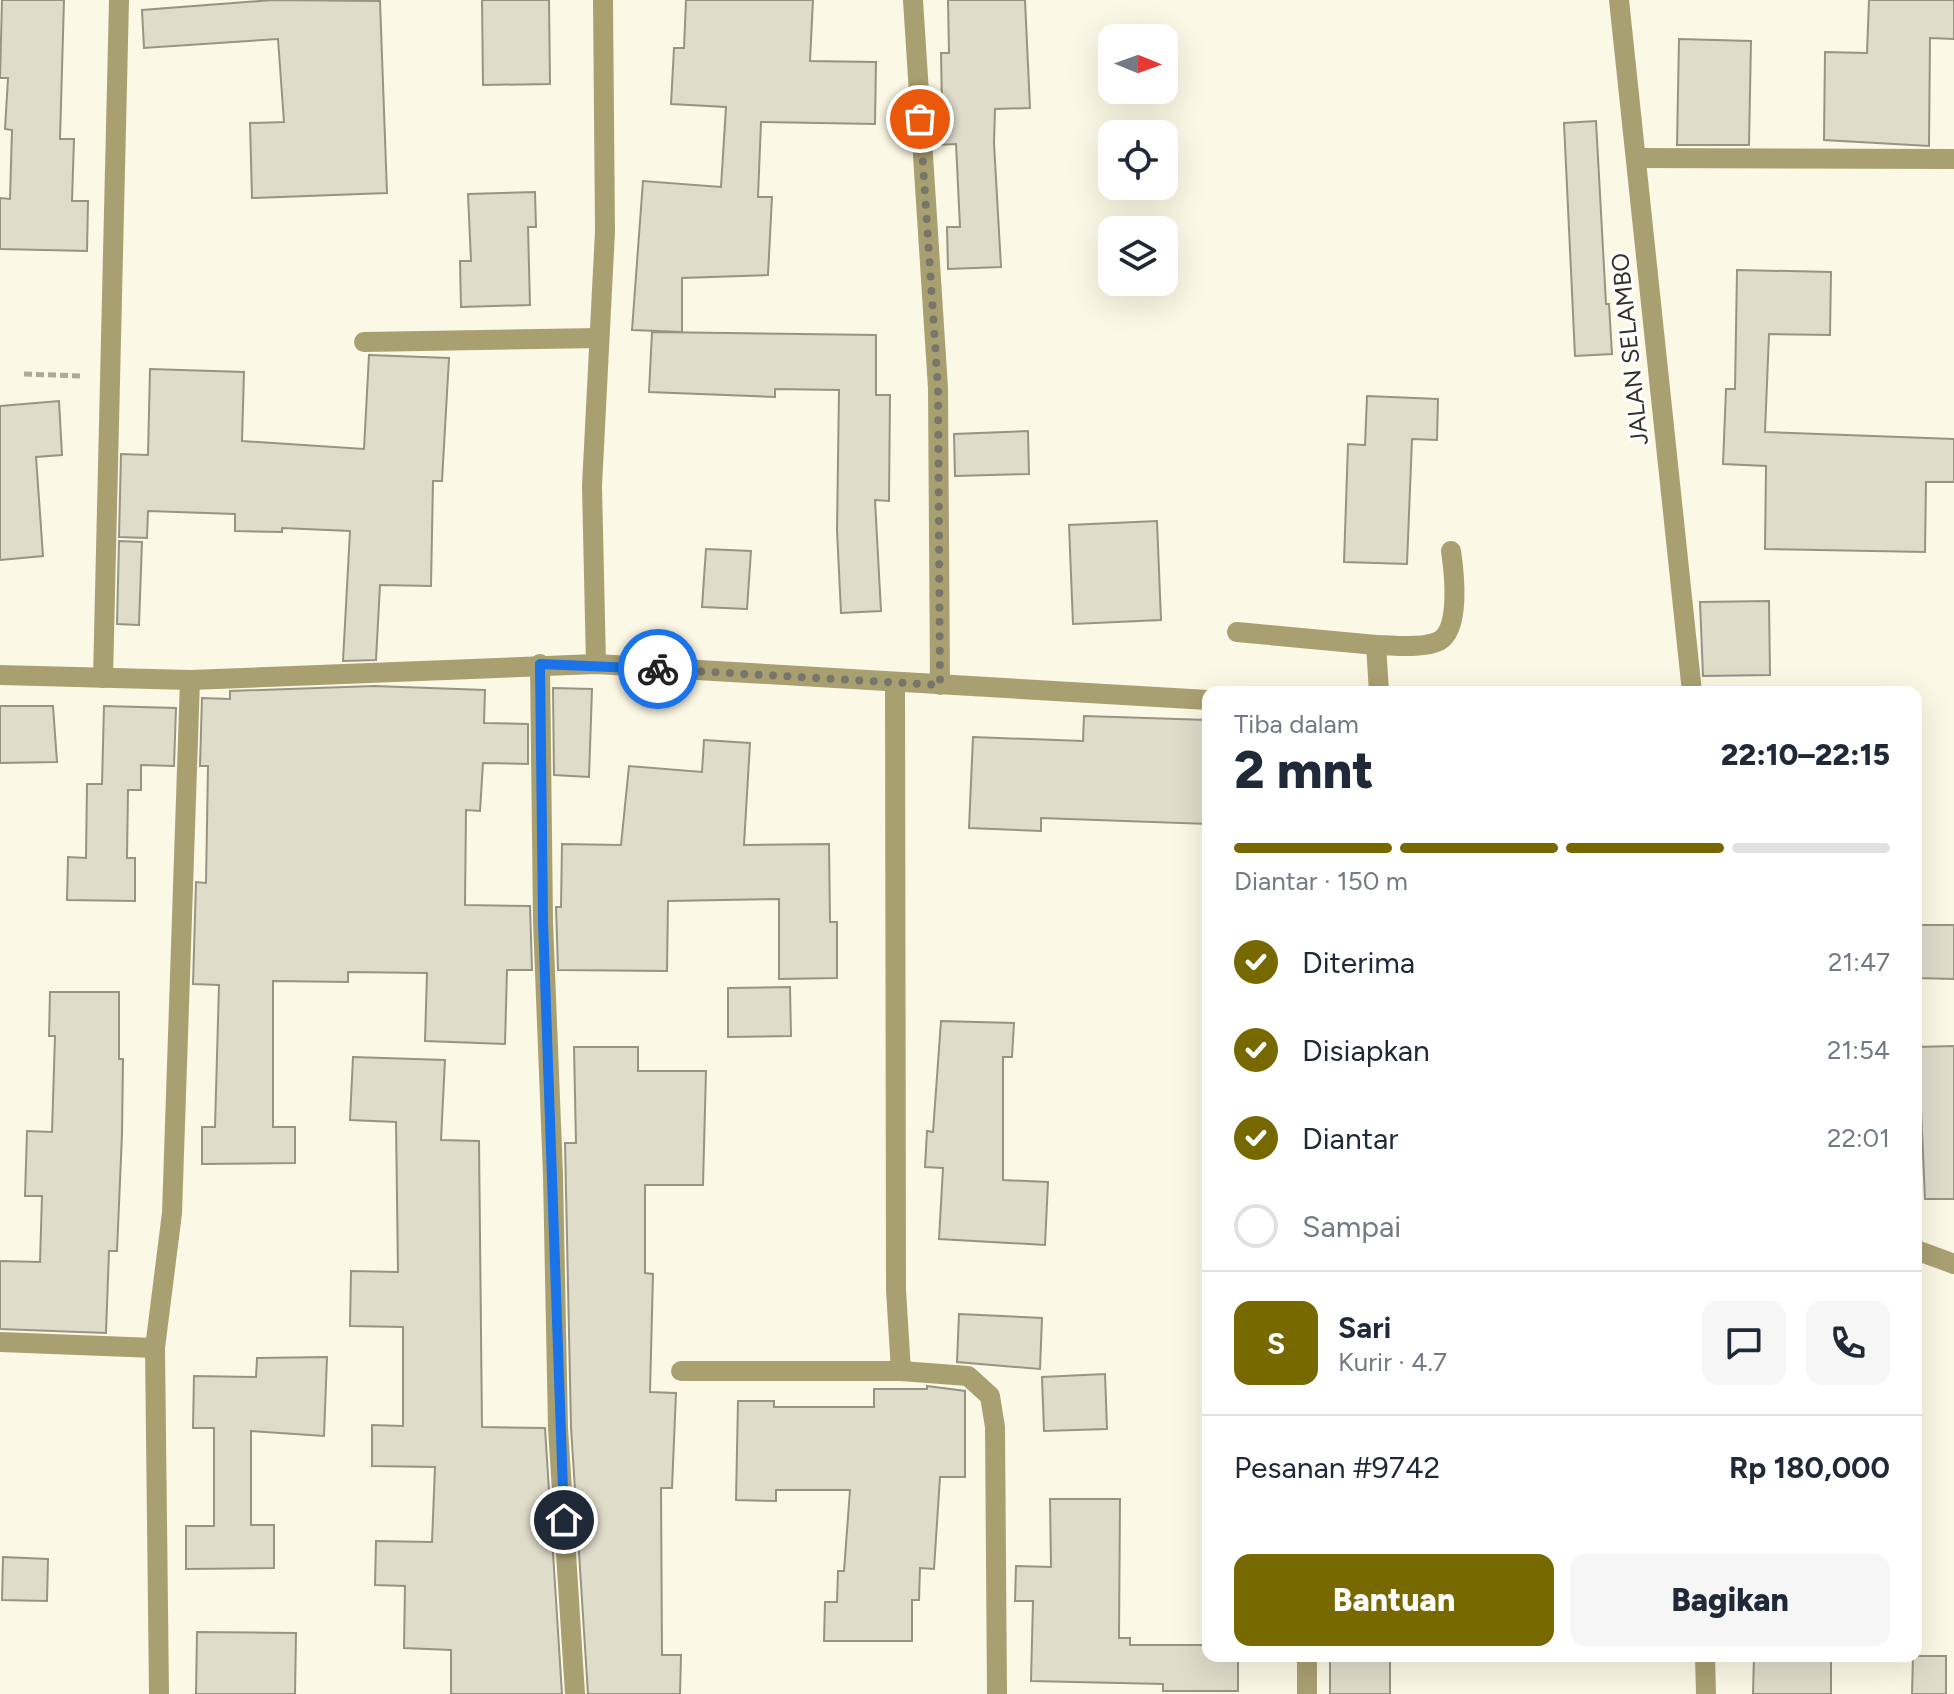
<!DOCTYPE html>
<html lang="id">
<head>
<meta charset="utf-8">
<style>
	:root { --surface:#fff; --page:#f6f6f7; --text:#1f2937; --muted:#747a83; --line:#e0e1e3; --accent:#786800 }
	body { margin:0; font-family:Figtree,sans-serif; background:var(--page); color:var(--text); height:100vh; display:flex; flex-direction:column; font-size:30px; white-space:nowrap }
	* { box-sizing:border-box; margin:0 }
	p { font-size:26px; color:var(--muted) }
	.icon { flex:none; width:44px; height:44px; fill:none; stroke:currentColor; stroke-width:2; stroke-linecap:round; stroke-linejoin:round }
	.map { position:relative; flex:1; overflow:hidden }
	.drawer { position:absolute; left:1202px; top:686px; width:720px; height:976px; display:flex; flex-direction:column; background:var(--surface); border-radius:16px; box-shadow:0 8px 32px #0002 }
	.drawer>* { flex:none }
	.needle { width:52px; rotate:91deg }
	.tools { position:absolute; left:1098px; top:24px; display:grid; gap:16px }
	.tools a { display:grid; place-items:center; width:80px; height:80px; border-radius:16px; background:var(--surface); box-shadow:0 8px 32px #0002; font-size:40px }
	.pin { position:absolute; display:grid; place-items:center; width:68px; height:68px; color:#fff; margin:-34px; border:4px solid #fff; border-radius:50%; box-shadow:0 2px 8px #0007 }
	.courier { position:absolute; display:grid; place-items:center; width:80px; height:80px; margin:-40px; border:6px solid #1a73e8; border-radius:50%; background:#fff; color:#222; box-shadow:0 2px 10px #0007 }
	.summary em { font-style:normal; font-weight:800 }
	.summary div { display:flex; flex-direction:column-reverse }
	.summary { display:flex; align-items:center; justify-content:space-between; height:136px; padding:0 32px }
	h1 { font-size:52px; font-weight:800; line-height:60px }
	.bar { display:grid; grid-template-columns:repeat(4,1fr); gap:12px 8px; align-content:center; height:96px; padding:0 32px }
	.bar i { height:10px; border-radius:6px; background:var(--line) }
	.bar .selected { background:var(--accent) }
	.bar p { grid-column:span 4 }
	.line { display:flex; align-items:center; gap:20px; padding:0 32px; border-top:2px solid var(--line) }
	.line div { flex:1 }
	.round { display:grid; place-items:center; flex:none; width:84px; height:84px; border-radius:16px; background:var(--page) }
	ol { padding:0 32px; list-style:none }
	li { display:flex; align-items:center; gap:24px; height:88px }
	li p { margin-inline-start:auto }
	li .icon { padding:8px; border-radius:50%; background:var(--accent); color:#fff; stroke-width:4 }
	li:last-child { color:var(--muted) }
	li i { width:44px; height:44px; border:4px solid var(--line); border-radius:50% }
	.action { display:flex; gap:16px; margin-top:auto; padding:16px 32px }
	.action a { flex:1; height:92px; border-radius:16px; background:var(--accent); color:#fff; font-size:32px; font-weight:800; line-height:92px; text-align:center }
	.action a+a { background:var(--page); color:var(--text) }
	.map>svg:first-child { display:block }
	.building { fill:#dfdcca; stroke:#989484; stroke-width:2 }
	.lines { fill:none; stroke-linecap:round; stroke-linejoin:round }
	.path { stroke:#acaa9b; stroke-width:5; stroke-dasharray:8 4; stroke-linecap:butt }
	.minor { stroke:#a9a072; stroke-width:20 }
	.done { stroke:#78766b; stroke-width:8; stroke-dasharray:0 14.4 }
	.route { stroke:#1a73e8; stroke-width:10 }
	.labels { text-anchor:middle; stroke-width:6; stroke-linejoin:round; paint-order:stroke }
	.street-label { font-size:24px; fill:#323029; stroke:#fff }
</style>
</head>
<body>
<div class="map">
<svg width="1954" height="1694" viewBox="0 0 1954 1694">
	<rect width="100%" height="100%" fill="#fbf8e5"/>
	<g class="building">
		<polygon points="2,0 64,0 60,139 74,139 72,201 88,201 87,251 0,249 0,198 10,199 12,130 5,129 8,78 0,78"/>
		<polygon points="272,0 380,1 387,193 252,198 250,123 284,122 278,39 144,48 142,10"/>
		<polygon points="482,0 549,0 550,84 483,85"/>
		<polygon points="686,0 813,0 810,61 876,62 875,124 761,122 758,197 772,197 768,275 682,278 682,332 632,330 643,181 721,187 726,107 671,104 674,48 684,48"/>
		<polygon points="948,0 1025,0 1030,108 995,109 994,143 1001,267 948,269 947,227 960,227 956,144 935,145 933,109 942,108 941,53 949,53"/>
		<polygon points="1869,0 1954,0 1954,39 1930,38 1929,146 1824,140 1825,52 1867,53"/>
		<polygon points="1679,39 1751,41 1749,145 1677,145"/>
		<polygon points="1596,121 1606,304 1609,304 1612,354 1575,356 1564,123"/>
		<polygon points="535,192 536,227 528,227 530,305 461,307 460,261 471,261 468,194"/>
		<polygon points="1737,270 1831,272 1830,335 1769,334 1765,432 1954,439 1954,482 1926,482 1925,552 1765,549 1766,466 1723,464 1726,389 1735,389"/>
		<polygon points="652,332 876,335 876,395 890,395 889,501 875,500 881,611 841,613 837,530 839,390 775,389 775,397 649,392"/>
		<polygon points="369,355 449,358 442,481 433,481 431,586 380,585 376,660 343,661 350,531 282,528 282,532 235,531 235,514 148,511 147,538 119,537 121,454 148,455 150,369 244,372 242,441 364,449"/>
		<polygon points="1367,396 1438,399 1437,440 1412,439 1407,564 1344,562 1348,444 1365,445"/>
		<polygon points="59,401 62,455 36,457 43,556 0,560 0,406"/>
		<polygon points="1028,431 1029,474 955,476 954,434"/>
		<polygon points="1157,521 1161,620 1073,624 1069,525"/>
		<polygon points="119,541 142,542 139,625 117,624"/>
		<polygon points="706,549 751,551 747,609 702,607"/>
		<polygon points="1769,601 1770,675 1703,676 1700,602"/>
		<polygon points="374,686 485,690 484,723 528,724 528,764 483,763 480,811 466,810 465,905 530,906 532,970 507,970 505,1044 425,1041 427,973 348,972 348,982 273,981 273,1127 295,1127 295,1163 202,1164 202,1127 215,1127 219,985 193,984 196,882 206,883 208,766 200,766 202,698 230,699 230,691"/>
		<polygon points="553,688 592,689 589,777 554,775"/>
		<polygon points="0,706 53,706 57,762 0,763"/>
		<polygon points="104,706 176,708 174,766 141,765 141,790 128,790 127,858 135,858 135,901 67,900 68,857 86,858 87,784 102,784"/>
		<polygon points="1084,716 1208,720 1208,824 1041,818 1041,831 969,828 973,737 1083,741"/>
		<polygon points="704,740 750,743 744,845 829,844 830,922 837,922 837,978 779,979 779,899 668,901 667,971 558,970 556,907 561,907 562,844 621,845 629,766 702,772"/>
		<polygon points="1916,925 1954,925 1954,979 1916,978"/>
		<polygon points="790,987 791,1036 728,1037 728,988"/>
		<polygon points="50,992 119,992 119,1059 123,1059 122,1134 117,1251 109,1251 106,1333 0,1329 0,1261 40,1262 42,1196 25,1196 27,1131 52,1132 55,1036 49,1036"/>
		<polygon points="941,1021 1014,1023 1012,1057 1003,1057 1003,1180 1048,1182 1045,1245 939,1239 943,1168 925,1167 927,1131 933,1132"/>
		<polygon points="1954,1046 1954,1199 1925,1199 1921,1109 1916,1109 1916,1047"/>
		<polygon points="574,1047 638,1047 638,1071 706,1071 703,1185 645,1185 645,1273 653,1274 650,1392 676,1393 672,1488 661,1488 662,1655 681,1655 680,1694 588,1694 571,1427 565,1143 576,1143"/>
		<polygon points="353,1057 445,1060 441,1140 479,1141 482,1427 545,1428 562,1694 451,1694 451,1650 404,1648 405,1586 375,1585 376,1541 432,1542 435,1467 372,1466 372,1425 403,1426 403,1327 350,1326 351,1271 398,1272 396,1122 350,1120"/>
		<polygon points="959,1314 1042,1318 1040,1369 957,1362"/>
		<polygon points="327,1357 324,1436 251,1431 251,1525 274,1525 274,1568 186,1569 186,1526 214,1526 214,1428 193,1428 194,1376 256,1377 257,1358"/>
		<polygon points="1105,1374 1107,1429 1044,1431 1042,1377"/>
		<polygon points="927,1386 965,1391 965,1477 940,1477 934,1569 920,1568 919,1600 912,1600 912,1641 824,1641 825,1602 837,1602 838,1571 844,1571 850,1490 776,1490 776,1501 736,1500 738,1401 774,1401 774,1407 874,1407 874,1389 927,1389"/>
		<polygon points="1050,1499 1120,1499 1119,1638 1130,1638 1130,1645 1208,1645 1208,1656 1238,1656 1238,1691 1163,1691 1163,1684 1031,1681 1033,1601 1015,1601 1016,1566 1051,1567"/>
		<polygon points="3,1557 48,1559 47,1601 2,1600"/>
		<polygon points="197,1632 296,1633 295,1694 196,1694"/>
		<rect x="1330" y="1656" width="60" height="38"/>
		<polygon points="1754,1656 1831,1656 1831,1694 1753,1694"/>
		<polygon points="1913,1656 1946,1656 1946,1694 1912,1694"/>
	</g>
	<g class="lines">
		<polyline class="path" points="24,374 81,376"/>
		<g class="minor">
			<polyline points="913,0 938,388 940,685"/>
			<polyline points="1619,0 1692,692"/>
			<polyline points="1636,158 1954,159"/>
			<polyline points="364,342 599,338"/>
			<polyline points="1237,632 1376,645"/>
			<polyline points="540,664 543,921 553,1175 558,1428 575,1694"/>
			<polyline points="596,664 592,486 605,231 603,0"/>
			<polyline points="0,675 190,680 596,664 1208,700"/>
			<polyline points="103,678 119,0"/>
			<polyline points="895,684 896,1290 901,1371"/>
			<path d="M1379,692L1376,645C1394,645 1422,649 1439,641C1461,629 1454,571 1451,551"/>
			<polyline points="1916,1250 1954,1264"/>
			<polyline points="0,1342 155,1348"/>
			<polyline points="681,1371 901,1371 968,1376 990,1396 995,1427 997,1694"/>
			<polyline points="1307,1656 1307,1694"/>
			<polyline points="1705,1656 1706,1694"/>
			<polyline points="159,1694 155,1348 172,1213 190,680"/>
		</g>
	</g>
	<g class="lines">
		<polyline class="done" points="658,669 940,685 938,388 920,119"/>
		<polyline class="route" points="564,1520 543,921 540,664 658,669"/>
	</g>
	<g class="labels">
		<g class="street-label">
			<text transform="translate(1630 349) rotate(-96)" y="8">JALAN SELAMBO</text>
		</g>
	</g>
</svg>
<div class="tools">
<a><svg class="needle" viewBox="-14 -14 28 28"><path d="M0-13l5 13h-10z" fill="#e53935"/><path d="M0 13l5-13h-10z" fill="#747a83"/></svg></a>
<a><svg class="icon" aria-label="locate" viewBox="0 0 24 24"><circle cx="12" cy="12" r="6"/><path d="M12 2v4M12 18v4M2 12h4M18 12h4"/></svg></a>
<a><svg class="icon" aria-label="layers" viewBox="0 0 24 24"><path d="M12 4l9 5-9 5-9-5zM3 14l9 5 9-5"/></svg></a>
</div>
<div class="pin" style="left:920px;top:119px;background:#ea580c"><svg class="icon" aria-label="bag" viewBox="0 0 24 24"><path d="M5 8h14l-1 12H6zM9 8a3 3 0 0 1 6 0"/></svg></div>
<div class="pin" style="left:564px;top:1520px;background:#1f2937"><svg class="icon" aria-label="home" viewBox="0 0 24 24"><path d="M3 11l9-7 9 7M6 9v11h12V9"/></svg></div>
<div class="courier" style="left:658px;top:669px"><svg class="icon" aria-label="bike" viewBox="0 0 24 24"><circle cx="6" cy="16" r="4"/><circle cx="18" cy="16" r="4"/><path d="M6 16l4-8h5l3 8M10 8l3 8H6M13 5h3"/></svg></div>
<section class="drawer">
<div class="summary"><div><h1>2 mnt</h1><p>Tiba dalam</p></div><em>22:10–22:15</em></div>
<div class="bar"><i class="selected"></i><i class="selected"></i><i class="selected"></i><i></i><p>Diantar · 150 m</p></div>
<ol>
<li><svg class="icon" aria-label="check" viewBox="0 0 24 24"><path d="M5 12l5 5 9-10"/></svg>Diterima<p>21:47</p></li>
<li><svg class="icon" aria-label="check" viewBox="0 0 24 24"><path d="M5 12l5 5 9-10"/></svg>Disiapkan<p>21:54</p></li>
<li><svg class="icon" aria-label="check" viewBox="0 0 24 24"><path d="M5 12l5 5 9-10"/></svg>Diantar<p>22:01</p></li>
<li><i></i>Sampai</li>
</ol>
<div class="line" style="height:144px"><b class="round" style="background:var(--accent);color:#fff">S</b><div><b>Sari</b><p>Kurir · 4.7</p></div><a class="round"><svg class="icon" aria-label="chat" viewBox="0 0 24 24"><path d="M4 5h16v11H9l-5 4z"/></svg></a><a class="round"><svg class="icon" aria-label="phone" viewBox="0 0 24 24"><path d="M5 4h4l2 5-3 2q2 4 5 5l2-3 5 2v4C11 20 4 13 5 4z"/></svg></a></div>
<div class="line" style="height:104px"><div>Pesanan #9742</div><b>Rp 180,000</b></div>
<div class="action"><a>Bantuan</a><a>Bagikan</a></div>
</section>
</div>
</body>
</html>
